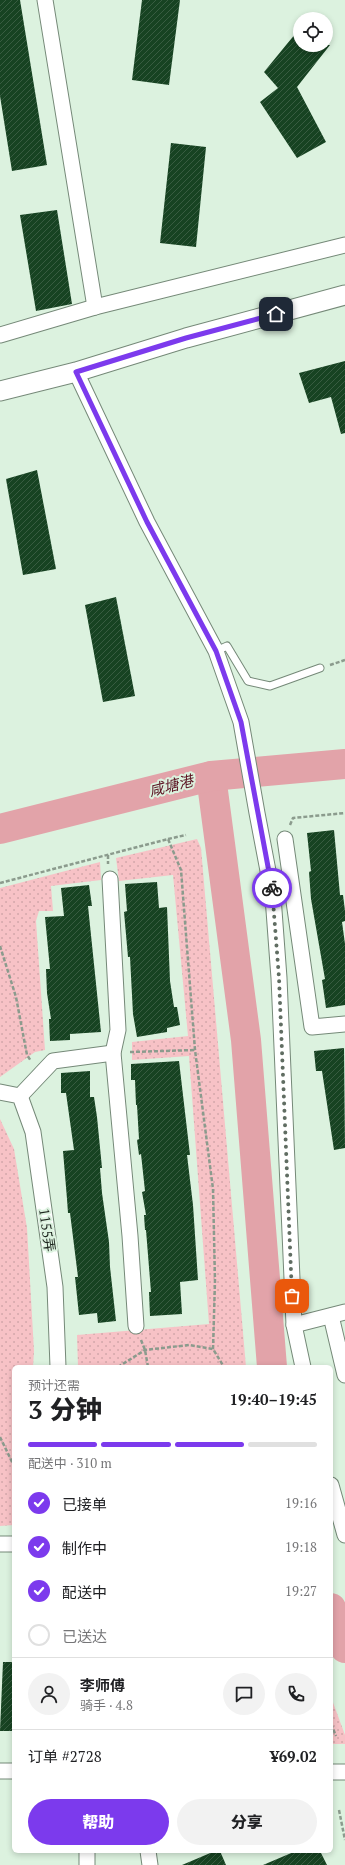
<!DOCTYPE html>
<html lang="zh">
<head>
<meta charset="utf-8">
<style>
	:root { --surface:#fff; --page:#f2f2f2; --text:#202124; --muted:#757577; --line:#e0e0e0; --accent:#7c3aed }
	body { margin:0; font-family:"PT Serif","Noto Sans SC",serif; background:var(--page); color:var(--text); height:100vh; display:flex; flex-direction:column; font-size:15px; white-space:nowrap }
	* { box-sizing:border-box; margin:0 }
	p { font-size:13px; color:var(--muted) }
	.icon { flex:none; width:22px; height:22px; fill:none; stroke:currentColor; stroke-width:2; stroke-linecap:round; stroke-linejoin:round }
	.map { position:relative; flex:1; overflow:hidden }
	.drawer { position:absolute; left:12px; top:1365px; width:321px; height:488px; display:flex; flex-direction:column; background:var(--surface); border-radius:6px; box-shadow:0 2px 6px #0003 }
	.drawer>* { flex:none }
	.tools { position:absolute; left:293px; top:12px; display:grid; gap:8px }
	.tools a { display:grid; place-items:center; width:40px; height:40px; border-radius:50%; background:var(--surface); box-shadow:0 2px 6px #0003; font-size:20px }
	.pin { position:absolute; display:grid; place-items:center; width:34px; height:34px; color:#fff; margin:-17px; border-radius:8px; box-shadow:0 2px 6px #0006 }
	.courier { position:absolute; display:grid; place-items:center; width:40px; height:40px; margin:-20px; border:3px solid #7c3aed; border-radius:50%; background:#fff; color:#222; box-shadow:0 1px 5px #0007 }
	.summary em { font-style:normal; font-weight:800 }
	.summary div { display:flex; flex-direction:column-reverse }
	.summary { display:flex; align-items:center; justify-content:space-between; height:68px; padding:0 16px }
	h1 { font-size:26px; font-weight:800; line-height:30px }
	.bar { display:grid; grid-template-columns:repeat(4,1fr); gap:6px 4px; align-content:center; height:48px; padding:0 16px }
	.bar i { height:5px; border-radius:3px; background:var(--line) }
	.bar .on { background:var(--accent) }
	.bar p { grid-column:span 4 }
	.line { display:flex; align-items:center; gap:10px; padding:0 16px; border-top:1px solid var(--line) }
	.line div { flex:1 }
	.round { display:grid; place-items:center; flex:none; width:42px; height:42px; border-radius:21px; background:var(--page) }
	ol { padding:0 16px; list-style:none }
	li { display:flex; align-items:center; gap:12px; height:44px }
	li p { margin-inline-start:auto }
	li .icon { padding:4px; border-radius:50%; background:var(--accent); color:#fff; stroke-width:4 }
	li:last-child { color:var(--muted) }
	li i { width:22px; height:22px; border:2px solid var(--line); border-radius:50% }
	.action { display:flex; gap:8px; margin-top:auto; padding:8px 16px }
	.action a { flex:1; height:46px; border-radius:24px; background:var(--accent); color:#fff; font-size:16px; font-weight:800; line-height:46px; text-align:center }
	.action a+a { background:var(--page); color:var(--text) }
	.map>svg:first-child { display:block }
	.green { fill:url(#green-dots) }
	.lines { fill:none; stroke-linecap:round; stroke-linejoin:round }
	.river { stroke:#e2a3a9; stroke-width:30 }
	.building { fill:url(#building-hatch) }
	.service-casing { stroke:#758978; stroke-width:9 }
	.minor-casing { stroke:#758978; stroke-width:17 }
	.tertiary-casing { stroke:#758978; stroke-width:21 }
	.path { stroke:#8b9b8d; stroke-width:2.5; stroke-dasharray:4 2; stroke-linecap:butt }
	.service { stroke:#fff; stroke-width:7 }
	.minor { stroke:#fff; stroke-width:15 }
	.tertiary { stroke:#fff; stroke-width:19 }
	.done { stroke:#606d62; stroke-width:4; stroke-dasharray:0 7.2 }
	.route { stroke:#7c3aed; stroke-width:5 }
	.labels { text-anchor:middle; stroke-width:4; stroke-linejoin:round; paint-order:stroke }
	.street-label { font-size:14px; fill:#1e261f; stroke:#dcf2df }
	.water-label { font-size:15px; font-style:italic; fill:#5c1423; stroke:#dcf2df }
</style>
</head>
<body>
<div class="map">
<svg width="345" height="1865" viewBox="0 0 345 1865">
	<defs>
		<pattern id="green-dots" width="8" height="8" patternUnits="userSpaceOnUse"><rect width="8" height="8" fill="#f7c2c6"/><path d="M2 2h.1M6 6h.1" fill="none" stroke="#d3a7aa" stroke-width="1.8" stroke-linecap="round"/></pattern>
		<pattern id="building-hatch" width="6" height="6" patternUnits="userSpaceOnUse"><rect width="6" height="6" fill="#174322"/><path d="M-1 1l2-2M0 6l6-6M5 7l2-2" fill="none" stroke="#385c41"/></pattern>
	</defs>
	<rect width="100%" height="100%" fill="#dcf2df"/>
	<g class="green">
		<polygon points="197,839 201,848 246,1367 78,1367 77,1335 209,1324 189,1056 132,1060 132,1042 188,1036 173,875 119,881 116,858"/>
		<polygon points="100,862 101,880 51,886 53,911 39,911 36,921 45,1050 35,1052 0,1077 0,888"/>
		<polygon points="0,1119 14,1149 27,1228 34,1351 33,1367 14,1367 14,1525 0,1526"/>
		<polygon points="331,1697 345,1735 345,1744 331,1744"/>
	</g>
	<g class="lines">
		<g class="river">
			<polyline points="211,776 246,1040 272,1367"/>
			<polyline points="0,829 211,776 345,764"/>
			<polyline points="331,1608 345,1648"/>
		</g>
	</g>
	<g class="building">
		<polygon points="0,0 20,0 47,165 12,171 0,96"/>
		<polygon points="142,0 180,0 169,85 132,80"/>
		<polygon points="300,28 300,45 330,45 297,87 326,142 297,158 260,102 278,88 264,72"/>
		<polygon points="171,143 206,147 196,247 160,243"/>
		<polygon points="57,210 72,304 36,311 20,215"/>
		<polygon points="345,361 345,433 341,434 331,397 309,403 299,373"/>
		<polygon points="37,470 56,569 23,575 6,479"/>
		<polygon points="116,597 135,696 103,702 85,605"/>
		<polygon points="334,830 340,895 343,895 345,911 345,921 342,922 345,944 345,1005 326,1008 322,980 325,979 311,899 309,872 311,871 307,833"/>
		<polygon points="157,882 159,908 167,907 170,981 174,1007 177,1007 180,1025 167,1028 167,1032 137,1037 133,1014 130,957 128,957 124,912 127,911 125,884"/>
		<polygon points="89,885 92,906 88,906 101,1032 70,1034 70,1040 50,1041 49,1019 51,1019 47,993 46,969 50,969 45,917 64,916 61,888"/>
		<polygon points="344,1048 345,1148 334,1150 322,1071 316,1071 314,1051"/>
		<polygon points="179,1061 190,1155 187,1155 193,1205 198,1280 180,1282 182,1314 150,1316 149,1292 151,1292 146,1230 145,1230 144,1215 146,1215 142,1192 145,1191 141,1154 139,1155 137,1140 139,1139 137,1105 136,1105 135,1080 131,1080 131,1064"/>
		<polygon points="90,1071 90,1097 94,1097 97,1117 102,1168 100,1168 102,1193 109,1242 110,1267 116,1321 98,1323 97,1313 79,1315 75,1277 78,1277 70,1213 68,1213 67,1199 63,1151 74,1150 66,1093 61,1093 61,1073"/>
		<polygon points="3,1662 14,1662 14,1731 0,1731"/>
		<polygon points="215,1851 220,1851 226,1865 182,1865"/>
		<polygon points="296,1851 320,1851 327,1865 263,1865"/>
	</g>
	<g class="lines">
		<defs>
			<polyline id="service" points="216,651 227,646 248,681 270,686 320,668"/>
			<g id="minor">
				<polyline points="45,0 95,307"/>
				<polyline points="0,335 95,307 345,245"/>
				<polyline points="76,372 147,522 216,651 241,722 257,813 273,897 279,978 294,1325 303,1367"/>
				<polyline points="285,839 312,1027 345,1024"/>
				<polyline points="110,879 118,1030 113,1053 130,1236 136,1326"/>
				<polyline points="0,1092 20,1096 33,1132 55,1287 58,1367"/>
				<polyline points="20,1096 53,1061 113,1053"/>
				<polyline points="331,1316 345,1375"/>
				<polyline points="294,1325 345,1312"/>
				<polyline points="331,1485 345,1535"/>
				<polyline points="0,1544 14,1544"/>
				<polyline points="0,1771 14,1771"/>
				<polyline points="331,1772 345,1772"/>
				<polyline points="87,1851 87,1865"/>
				<polyline points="148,1851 150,1865"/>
			</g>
			<polyline id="tertiary" points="0,391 76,372 186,338 345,295"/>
		</defs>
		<use href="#service" class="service-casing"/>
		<use href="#minor" class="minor-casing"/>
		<use href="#tertiary" class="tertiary-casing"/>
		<g class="path">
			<polyline points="330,665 345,660"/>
			<polyline points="290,825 293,818 345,813"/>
			<polyline points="168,839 186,835"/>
			<polyline points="108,855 108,864"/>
			<polyline points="0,883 168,839 181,870 195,1050 213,1189 215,1281 213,1349 224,1367"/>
			<polyline points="0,946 16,997 27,1055 31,1061"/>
			<polyline points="130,1052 195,1050"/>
			<polyline points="141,1340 145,1350 148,1367"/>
			<polyline points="118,1367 145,1350 189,1345 213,1349"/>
			<polyline points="0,1437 14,1466"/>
			<polyline points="331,1724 336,1736"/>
			<polyline points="339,1810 345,1840"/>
		</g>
		<use href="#service" class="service"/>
		<use href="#minor" class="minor"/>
		<use href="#tertiary" class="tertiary"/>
	</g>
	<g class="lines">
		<polyline class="done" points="272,888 279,978 292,1296"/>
		<polyline class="route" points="272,888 241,722 216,651 147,522 76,372 186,338 276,314"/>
	</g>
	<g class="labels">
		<g class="street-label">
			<text transform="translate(47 1230) rotate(82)" y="5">1155弄</text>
		</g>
		<g class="water-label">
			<text transform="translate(171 786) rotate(-14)" y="5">咸塘港</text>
		</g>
	</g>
</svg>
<div class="tools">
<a><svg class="icon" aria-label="locate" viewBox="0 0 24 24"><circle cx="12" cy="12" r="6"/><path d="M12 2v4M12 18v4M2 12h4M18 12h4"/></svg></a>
</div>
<div class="pin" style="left:292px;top:1296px;background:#ea580c"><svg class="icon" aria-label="bag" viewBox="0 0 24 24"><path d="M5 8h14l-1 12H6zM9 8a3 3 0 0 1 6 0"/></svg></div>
<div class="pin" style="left:276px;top:314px;background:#1f2937"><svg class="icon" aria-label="home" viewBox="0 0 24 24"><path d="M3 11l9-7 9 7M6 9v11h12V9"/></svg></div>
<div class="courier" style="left:272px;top:888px"><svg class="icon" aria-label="bike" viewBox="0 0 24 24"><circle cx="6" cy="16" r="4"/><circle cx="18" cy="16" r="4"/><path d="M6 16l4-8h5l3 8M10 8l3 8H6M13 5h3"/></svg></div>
<section class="drawer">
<div class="summary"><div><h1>3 分钟</h1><p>预计还需</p></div><em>19:40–19:45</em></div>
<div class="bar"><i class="on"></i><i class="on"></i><i class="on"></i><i></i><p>配送中 · 310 m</p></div>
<ol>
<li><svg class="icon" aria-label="check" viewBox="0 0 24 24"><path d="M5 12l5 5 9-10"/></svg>已接单<p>19:16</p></li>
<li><svg class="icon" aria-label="check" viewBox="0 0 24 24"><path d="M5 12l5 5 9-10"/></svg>制作中<p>19:18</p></li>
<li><svg class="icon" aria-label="check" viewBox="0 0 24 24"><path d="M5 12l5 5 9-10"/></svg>配送中<p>19:27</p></li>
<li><i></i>已送达</li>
</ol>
<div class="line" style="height:72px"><a class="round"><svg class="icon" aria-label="person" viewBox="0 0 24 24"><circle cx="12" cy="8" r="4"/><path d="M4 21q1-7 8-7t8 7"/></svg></a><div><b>李师傅</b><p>骑手 · 4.8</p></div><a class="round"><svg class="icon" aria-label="chat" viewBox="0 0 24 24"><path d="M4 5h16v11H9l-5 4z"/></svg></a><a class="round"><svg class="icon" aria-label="phone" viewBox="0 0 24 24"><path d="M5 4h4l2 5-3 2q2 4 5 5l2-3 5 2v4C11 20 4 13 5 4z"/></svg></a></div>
<div class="line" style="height:52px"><div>订单 #2728</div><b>¥69.02</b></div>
<div class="action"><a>帮助</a><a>分享</a></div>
</section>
</div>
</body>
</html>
